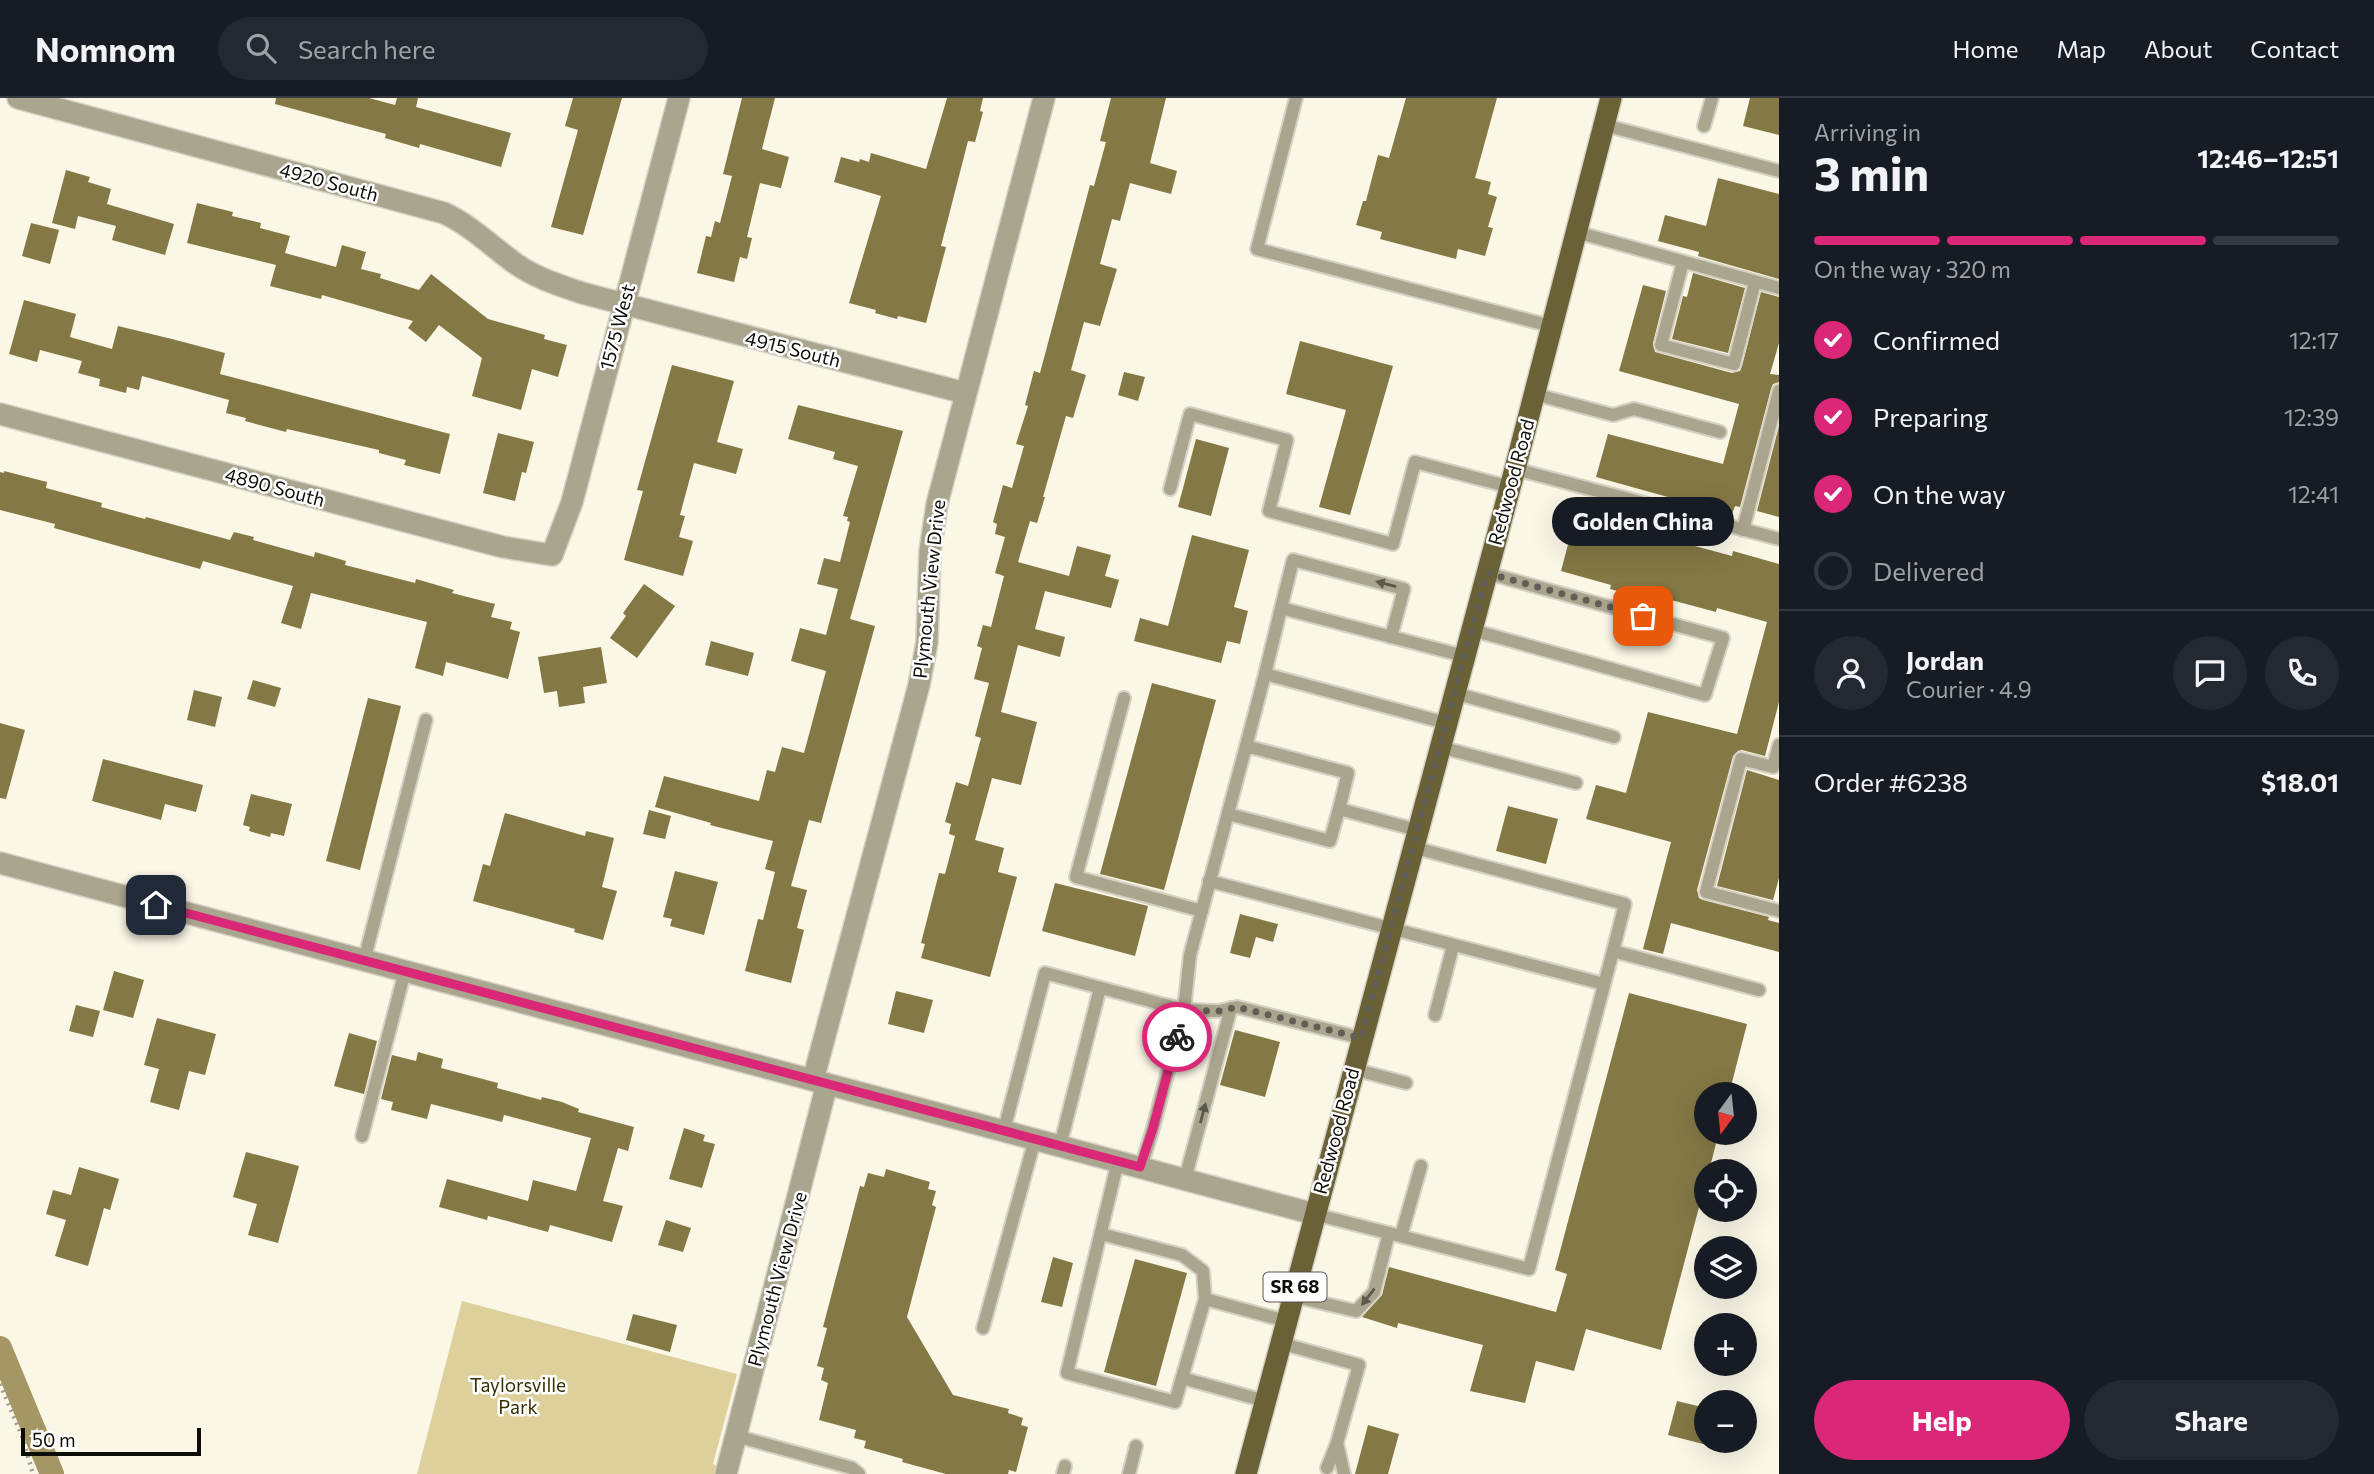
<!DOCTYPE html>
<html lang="en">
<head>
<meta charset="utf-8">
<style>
	:root { --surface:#171b24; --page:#242831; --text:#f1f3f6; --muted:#9ea1a6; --line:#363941; --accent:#db2777 }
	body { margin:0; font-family:Commissioner,sans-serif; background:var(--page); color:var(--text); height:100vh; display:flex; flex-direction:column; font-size:26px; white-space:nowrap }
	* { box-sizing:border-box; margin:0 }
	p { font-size:23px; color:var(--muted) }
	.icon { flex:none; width:38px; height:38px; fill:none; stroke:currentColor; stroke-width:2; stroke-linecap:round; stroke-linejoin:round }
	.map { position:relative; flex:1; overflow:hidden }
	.panel { display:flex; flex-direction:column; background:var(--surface); width:595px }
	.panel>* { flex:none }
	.needle { width:46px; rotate:195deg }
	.fabs { position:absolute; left:1694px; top:984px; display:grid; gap:14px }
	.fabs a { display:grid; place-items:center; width:63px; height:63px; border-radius:50%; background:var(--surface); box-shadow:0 7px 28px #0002; font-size:35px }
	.scale { position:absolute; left:21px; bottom:18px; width:180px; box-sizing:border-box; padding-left:7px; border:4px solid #0e0c07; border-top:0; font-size:19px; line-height:24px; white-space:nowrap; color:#0e0c07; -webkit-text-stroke:5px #fff; paint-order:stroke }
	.pin { position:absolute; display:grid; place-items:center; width:60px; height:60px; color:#fff; margin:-30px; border-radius:14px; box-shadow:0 4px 10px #0006 }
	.courier { position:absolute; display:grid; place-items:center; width:70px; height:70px; margin:-35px; border:5px solid #db2777; border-radius:50%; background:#fff; color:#222; box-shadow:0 2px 9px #0007 }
	.bubble { position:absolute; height:49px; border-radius:24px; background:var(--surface); box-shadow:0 7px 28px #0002; font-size:23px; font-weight:700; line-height:49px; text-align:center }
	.summary em { font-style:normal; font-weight:700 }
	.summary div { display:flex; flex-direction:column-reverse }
	.summary { display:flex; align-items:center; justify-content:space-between; height:119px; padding:0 35px }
	h1 { font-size:46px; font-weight:700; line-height:52px }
	.bar { display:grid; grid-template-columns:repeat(4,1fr); gap:10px 7px; align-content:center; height:84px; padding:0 35px }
	.bar i { height:9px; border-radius:5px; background:var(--line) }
	.bar .selected { background:var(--accent) }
	.bar p { grid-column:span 4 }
	.line { display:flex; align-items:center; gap:18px; padding:0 35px; border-top:2px solid var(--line) }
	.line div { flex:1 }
	.round { display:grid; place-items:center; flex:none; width:74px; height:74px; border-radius:37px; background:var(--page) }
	ol { padding:0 35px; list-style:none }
	li { display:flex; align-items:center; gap:21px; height:77px }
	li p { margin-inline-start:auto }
	li .icon { padding:7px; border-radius:50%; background:var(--accent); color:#fff; stroke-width:4 }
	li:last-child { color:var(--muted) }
	li i { width:38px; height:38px; border:4px solid var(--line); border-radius:50% }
	.action { display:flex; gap:14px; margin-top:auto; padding:14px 35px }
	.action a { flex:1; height:80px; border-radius:42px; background:var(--accent); color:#fff; font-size:28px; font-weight:700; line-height:80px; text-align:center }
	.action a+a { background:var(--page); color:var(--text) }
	header { display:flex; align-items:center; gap:42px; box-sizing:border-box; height:98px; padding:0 35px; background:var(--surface); border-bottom:2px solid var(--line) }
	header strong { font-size:33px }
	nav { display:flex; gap:38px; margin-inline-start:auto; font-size:24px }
	.search { width:490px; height:63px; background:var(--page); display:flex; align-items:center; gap:18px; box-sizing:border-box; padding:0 24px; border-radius:38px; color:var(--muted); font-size:26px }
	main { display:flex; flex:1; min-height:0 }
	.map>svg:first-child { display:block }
	.green { fill:#ddd09b }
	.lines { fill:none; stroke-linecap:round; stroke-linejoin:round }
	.canal { stroke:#a49763; stroke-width:24 }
	.building { fill:#847845 }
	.service-casing { stroke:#d5d1c3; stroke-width:16 }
	.minor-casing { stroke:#d5d1c3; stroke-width:24 }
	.tertiary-casing { stroke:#d5d1c3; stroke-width:24 }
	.primary-casing { stroke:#d5d1c3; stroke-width:24 }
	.path { stroke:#a09d91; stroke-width:4.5; stroke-dasharray:2 5; stroke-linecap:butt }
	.service { stroke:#aaa58e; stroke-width:12 }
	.minor { stroke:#aaa58e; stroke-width:21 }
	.tertiary { stroke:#aaa58e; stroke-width:21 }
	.primary { stroke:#6b6137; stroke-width:21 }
	.oneway { fill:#5c584a }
	.done { stroke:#615e55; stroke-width:7; stroke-dasharray:0 12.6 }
	.route { stroke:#db2777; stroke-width:9 }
	.labels { text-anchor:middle; stroke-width:5; stroke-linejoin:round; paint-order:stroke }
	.shield { fill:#fff; stroke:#565551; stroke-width:2 }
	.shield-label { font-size:18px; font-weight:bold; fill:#0e0c07 }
	.street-label { font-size:19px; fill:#0e0c07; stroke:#fff }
	.park-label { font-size:19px; fill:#372e01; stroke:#fff }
</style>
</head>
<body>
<header>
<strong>Nomnom</strong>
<div class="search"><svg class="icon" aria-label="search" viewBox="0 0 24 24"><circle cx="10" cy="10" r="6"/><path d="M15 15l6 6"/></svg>Search here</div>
<nav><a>Home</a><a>Map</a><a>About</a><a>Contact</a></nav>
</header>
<main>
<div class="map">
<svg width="1779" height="1376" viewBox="0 0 1779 1376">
	<rect width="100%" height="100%" fill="#fbf7e7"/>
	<polygon class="green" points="462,1203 737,1276 713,1366 733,1376 417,1376"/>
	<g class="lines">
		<polyline class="canal" points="0,1250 52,1376"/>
	</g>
	<g class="building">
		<polygon points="276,0 369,0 395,7 397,0 418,0 416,9 511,35 501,69 420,46 419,50 385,40 386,36 275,6"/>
		<polygon points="573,0 622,0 583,137 551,129 578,32 565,28"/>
		<polygon points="742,0 775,0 762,51 789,59 781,90 760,85 747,139 752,140 747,161 740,159 734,184 697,175 706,138 711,139 715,123 720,125 732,78 723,76"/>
		<polygon points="947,0 983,0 980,13 983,14 975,44 968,43 941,148 946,149 926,225 898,218 897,221 875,215 876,212 849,205 881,98 834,84 841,59 859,64 860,61 869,64 871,55 926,71"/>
		<polygon points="1111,0 1166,0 1150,65 1177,73 1171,96 1130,85 1120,123 1112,121 1100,166 1117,171 1100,228 1084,224 1071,272 1086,277 1073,320 1066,318 1043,399 1045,399 1037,425 1030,423 1018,464 1069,478 1077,448 1111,457 1105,478 1119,482 1111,510 1045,493 1035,531 1065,539 1060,559 1018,547 1001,614 1037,624 1021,687 992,680 975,742 1004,750 998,774 1017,779 990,879 921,860 925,846 921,845 939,775 945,776 955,738 949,736 951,726 945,724 956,684 968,688 981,640 975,638 989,585 974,581 982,550 977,548 983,527 991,529 1004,478 995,475 1005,439 995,436 997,426 993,424 1003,387 1012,390 1024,348 1016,346 1028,308 1025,307 1034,273 1040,275 1090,87 1094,88 1106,44 1100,43"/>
		<polygon points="1406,0 1497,0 1475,80 1491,84 1488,96 1497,99 1488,129 1493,130 1485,158 1458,151 1456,161 1380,141 1382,134 1356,127 1363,103 1366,103 1378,57 1389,60"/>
		<polygon points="1750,0 1779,0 1779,37 1743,28"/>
		<polygon points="66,72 90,79 88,84 111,91 107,106 174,126 165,157 112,142 116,128 78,118 75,131 52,125"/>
		<polygon points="1718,80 1779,96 1779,181 1698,158 1699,154 1658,143 1665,117 1706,128"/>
		<polygon points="197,105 233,114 232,118 261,125 260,130 290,138 285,155 336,169 342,147 366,154 361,171 381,176 380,180 419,192 431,176 488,221 545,237 544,241 567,247 558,279 532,271 521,312 472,298 482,260 439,227 426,244 408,230 413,223 322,197 321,201 270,188 276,167 187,145"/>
		<polygon points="31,125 59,132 50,166 22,158"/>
		<polygon points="1693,175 1745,190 1728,255 1672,241 1683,198 1687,199"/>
		<polygon points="1643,187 1666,193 1653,245 1655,254 1732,275 1740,273 1742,268 1761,194 1779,199 1779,245 1770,276 1779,277 1779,284 1773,286 1771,291 1740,409 1735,408 1731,419 1710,414 1711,411 1596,379 1608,336 1723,366 1739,306 1619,273"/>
		<polygon points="24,202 76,216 70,239 112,251 118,228 172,241 225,255 220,276 450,336 440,376 404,367 406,362 379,355 379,352 287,331 286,334 245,323 246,320 226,315 229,302 142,278 139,292 127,289 126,295 99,288 100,281 78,275 82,263 40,252 37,264 9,256"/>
		<polygon points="1300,243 1393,268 1350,417 1319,409 1346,312 1286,296"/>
		<polygon points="672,267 734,283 717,344 743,351 736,376 694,365 680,417 685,418 679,439 693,443 683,478 624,462 643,393 637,392"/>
		<polygon points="1124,274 1145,279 1138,303 1118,297"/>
		<polygon points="798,307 903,333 850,521 875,528 821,725 809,722 791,788 807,792 797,830 804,832 791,885 745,873 758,821 763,822 775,774 765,771 773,743 710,727 711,725 655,709 664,678 759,703 767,672 775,674 782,649 804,655 826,573 791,563 800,530 826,537 838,491 817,486 824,460 840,464 850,424 847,423 848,419 843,418 858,368 833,361 835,354 788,341"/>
		<polygon points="1779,328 1779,419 1757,413"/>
		<polygon points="498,335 534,344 526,375 522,374 515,403 483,395"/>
		<polygon points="1196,341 1229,350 1211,418 1178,409"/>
		<polygon points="4,373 47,384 46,390 102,405 101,409 145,421 146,419 230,442 234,434 254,439 253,442 314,459 315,454 346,463 345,467 415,485 416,481 454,492 452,495 495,506 491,519 512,524 510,531 520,534 508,581 446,564 443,578 415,570 427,524 311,495 301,531 281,525 293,488 203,463 200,471 54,430 55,426 0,412 0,374 4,375"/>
		<polygon points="1576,416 1732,458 1733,453 1779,466 1779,604 1765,658 1742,652 1738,653 1733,658 1697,792 1699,800 1703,802 1769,819 1768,822 1779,825 1779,854 1671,825 1663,856 1643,851 1671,744 1586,721 1596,687 1626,695 1648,614 1737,636 1767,524 1717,510 1716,514 1645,495 1644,500 1610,491 1611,487 1561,473"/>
		<polygon points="1192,437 1249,452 1234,509 1248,513 1240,546 1227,543 1221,565 1134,543 1140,520 1168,528"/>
		<polygon points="644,486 675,508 637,560 610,540 626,518 623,515"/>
		<polygon points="711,543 754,555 748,578 705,567"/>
		<polygon points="601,549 607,585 583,589 585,605 559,609 557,593 544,595 538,559"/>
		<polygon points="253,582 281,590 275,609 247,601"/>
		<polygon points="1152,585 1216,602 1164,792 1100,776"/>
		<polygon points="194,592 222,599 215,629 187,622"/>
		<polygon points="368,600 401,608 360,772 326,763"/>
		<polygon points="0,625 25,632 6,701 0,700"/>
		<polygon points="103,661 203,687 196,714 165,706 161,722 92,703"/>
		<polygon points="1747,672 1779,682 1779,780 1773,802 1717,788"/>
		<polygon points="251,696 292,706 284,738 271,735 270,739 249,733 250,729 243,727"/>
		<polygon points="1508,708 1558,721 1546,766 1496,753"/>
		<polygon points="649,712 671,718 665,741 643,736"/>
		<polygon points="505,715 585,738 586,733 614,740 602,789 617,793 603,842 574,834 575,831 473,803 483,766 490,768"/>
		<polygon points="675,773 718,784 704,837 670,828 672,821 663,819"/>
		<polygon points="1055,785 1148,808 1135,858 1042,833"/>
		<polygon points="1240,816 1278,826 1273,844 1256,839 1250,860 1230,855"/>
		<polygon points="114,873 144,882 133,920 103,912"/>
		<polygon points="896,893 933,902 924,935 888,926"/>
		<polygon points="1629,895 1747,926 1729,996 1706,996 1706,1034 1719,1034 1709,1073 1706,1073 1706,1083 1661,1252 1586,1231 1574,1273 1536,1263 1525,1305 1470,1293 1483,1247 1398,1225 1397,1230 1362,1219 1382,1197 1389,1169 1556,1214 1567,1176 1555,1172"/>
		<polygon points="76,907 100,913 93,939 69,933"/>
		<polygon points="157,920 216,936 205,977 189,973 179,1012 150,1004 159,971 144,967"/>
		<polygon points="1235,932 1280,944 1265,999 1220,987"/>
		<polygon points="349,935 377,943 364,996 334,988"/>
		<polygon points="418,954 443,961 441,970 498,985 497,990 541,1002 542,999 562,1004 579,1011 578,1014 634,1029 628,1053 618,1050 603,1103 623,1108 612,1144 550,1127 548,1134 488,1118 487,1122 439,1109 447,1081 528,1103 533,1082 576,1093 591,1040 504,1017 502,1024 431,1006 427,1021 391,1012 393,1004 381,1001 392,957 416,963"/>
		<polygon points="684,1030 705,1037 703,1043 715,1046 702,1090 669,1081"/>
		<polygon points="246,1054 299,1068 278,1145 248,1137 257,1106 233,1099"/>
		<polygon points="79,1069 119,1081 110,1112 104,1110 88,1168 55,1158 66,1122 46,1116 53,1092 71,1097"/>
		<polygon points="886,1071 930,1084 928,1091 936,1093 932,1107 936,1109 907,1219 953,1297 1009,1311 1008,1315 1023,1320 1021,1327 1028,1329 1016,1374 1009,1372 1008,1376 946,1376 902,1364 903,1361 864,1350 866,1343 854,1340 856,1332 819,1322 828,1285 821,1282 824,1270 817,1268 827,1230 823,1229 860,1088 864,1089 868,1075 884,1079"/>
		<polygon points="666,1122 691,1130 683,1154 658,1147"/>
		<polygon points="1053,1159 1073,1165 1062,1209 1041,1204"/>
		<polygon points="1135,1161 1187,1175 1156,1288 1104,1274"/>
		<polygon points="633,1216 677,1227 670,1254 626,1242"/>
		<polygon points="1677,1303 1706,1310 1706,1332 1703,1346 1668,1337"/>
		<polygon points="1368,1327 1399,1336 1388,1376 1355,1376"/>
	</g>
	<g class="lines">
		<defs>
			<g id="service">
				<polyline points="1296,0 1257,151 1551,228"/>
				<polyline points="1604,27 1779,73"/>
				<polyline points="1704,28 1712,0"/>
				<polyline points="1576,134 1779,190"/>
				<polyline points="1683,164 1661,247 1734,266 1755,184"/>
				<polyline points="1534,296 1613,317 1634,311 1720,334"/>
				<polyline points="1515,371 1779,441"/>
				<polyline points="1170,391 1190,316 1287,342 1269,413 1393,446 1415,364 1510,389"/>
				<polyline points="1743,432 1779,293"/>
				<polyline points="1281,510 1293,462 1404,491 1391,539"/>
				<polyline points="1472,532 1705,597 1723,540 1487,475"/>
				<polyline points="1454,595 1614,639"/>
				<polyline points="1124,600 1076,779 1202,813"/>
				<polyline points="1446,625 1265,576 1281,510 1464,558"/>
				<polyline points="1779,647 1773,669 1741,661 1706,794 1779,813"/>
				<polyline points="1246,648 1265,576"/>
				<polyline points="1440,649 1576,685"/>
				<polyline points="1228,716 1330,743 1339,711"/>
				<polyline points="1412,749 1625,806 1613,853"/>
				<polyline points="1209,783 1604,886"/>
				<polyline points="364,863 426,622"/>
				<polyline points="1435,917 1453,848"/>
				<polyline points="1361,940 1237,909 1219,913 1184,912 1190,857 1246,648 1348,675 1339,711 1417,732"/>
				<polyline points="1353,971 1406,985"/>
				<polyline points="1004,1032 1045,875 1184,912 1153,1030 1141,1069"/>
				<polyline points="362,1038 405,873"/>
				<polyline points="1060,1048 1100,890"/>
				<polyline points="1118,1063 1067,1275 1175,1304 1205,1201 1286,1223"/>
				<polyline points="1185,1081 1231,910"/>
				<polyline points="1314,1116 1529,1171 1613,853 1759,892"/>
				<polyline points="1101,1136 1182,1157 1203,1173 1205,1201"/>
				<polyline points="1401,1138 1421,1068"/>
				<polyline points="1292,1198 1356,1213 1374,1194 1389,1135"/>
				<polyline points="983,1230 1035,1041"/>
				<polyline points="1280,1245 1359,1267 1337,1345 1327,1370"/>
				<polyline points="1182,1280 1265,1303"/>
				<polyline points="736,1338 852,1370 859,1376"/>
				<polyline points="1337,1345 1344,1376"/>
				<polyline points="1063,1376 1065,1368"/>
				<polyline points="1129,1376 1136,1348"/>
			</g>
			<g id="minor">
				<path d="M18,0L444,115C472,128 492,149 516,166C536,180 559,187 582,195L965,295"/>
				<polyline points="0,316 503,449 552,457 572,404 679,0"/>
				<polyline points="813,982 919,587 927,544 930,453 937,406 1044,0"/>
				<polyline points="726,1376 827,986"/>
			</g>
			<polyline id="tertiary" points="0,765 1314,1116"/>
			<polyline id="primary" points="1246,1376 1515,371 1611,0"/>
		</defs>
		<use href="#service" class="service-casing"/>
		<use href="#minor" class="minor-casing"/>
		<use href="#tertiary" class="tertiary-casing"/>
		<use href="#primary" class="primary-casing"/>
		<polyline class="path" points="0,1286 22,1338 33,1376"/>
		<use href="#service" class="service"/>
		<use href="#minor" class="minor"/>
		<use href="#tertiary" class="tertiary"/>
		<use href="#primary" class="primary"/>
	</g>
	<defs><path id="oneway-solid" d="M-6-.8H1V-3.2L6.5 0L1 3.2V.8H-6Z" transform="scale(1.75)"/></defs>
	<g class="oneway">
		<use href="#oneway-solid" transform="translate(1386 486) rotate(-165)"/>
		<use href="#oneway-solid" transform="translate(1203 1015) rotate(-75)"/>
		<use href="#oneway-solid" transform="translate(1368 1199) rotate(128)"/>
	</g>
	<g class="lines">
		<polyline class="done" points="1177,939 1184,912 1219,913 1237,909 1361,940 1487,475 1643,518"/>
		<polyline class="route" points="156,807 1140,1069 1153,1030 1177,939"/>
	</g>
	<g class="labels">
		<rect class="shield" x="1263.5" y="1174.5" width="63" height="29" rx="5"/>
		<g class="shield-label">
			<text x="1295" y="1195">SR 68</text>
		</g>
		<g class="street-label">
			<text transform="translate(329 84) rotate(15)" y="7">4920 South</text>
			<text transform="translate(617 229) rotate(-75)" y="7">1575 West</text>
			<text transform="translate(793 251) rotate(14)" y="7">4915 South</text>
			<text transform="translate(1511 384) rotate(-75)" y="7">Redwood Road</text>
			<text transform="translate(275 389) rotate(15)" y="7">4890 South</text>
			<text transform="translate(929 491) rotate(-84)" y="7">Plymouth View Drive</text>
			<text transform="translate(1336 1033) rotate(-75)" y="7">Redwood Road</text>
			<text transform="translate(777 1181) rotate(-75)" y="7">Plymouth View Drive</text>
		</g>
		<g class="park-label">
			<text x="518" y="1294">Taylorsville<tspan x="518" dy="22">Park</tspan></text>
		</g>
	</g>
</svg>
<div class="fabs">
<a><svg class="needle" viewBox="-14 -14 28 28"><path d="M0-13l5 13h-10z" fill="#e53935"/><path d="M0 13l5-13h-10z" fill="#9ea1a6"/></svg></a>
<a><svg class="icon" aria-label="locate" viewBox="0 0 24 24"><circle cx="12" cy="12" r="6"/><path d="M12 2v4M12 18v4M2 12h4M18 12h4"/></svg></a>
<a><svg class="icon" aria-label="layers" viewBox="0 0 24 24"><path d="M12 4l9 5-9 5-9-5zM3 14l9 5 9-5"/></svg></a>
<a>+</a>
<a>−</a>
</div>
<div class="scale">50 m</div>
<div class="pin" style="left:1643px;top:518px;background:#ea580c"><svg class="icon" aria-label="bag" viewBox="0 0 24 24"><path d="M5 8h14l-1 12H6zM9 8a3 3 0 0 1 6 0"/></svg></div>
<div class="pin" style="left:156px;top:807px;background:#1f2937"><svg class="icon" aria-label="home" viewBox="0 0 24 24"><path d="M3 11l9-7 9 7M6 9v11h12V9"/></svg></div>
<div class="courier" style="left:1177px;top:939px"><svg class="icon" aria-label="bike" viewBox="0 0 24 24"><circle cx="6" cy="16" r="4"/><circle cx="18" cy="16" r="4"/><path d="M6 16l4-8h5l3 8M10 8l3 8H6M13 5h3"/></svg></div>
<div class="bubble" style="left:1552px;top:399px;width:182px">Golden China</div>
</div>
<section class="panel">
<div class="summary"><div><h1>3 min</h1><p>Arriving in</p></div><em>12:46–12:51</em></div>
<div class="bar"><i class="selected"></i><i class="selected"></i><i class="selected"></i><i></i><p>On the way · 320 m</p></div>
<ol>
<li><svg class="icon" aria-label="check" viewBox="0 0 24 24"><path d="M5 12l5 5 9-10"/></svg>Confirmed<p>12:17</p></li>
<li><svg class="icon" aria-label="check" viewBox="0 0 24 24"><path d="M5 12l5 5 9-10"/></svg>Preparing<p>12:39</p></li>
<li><svg class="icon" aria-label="check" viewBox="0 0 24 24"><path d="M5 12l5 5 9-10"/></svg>On the way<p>12:41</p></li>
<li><i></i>Delivered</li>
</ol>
<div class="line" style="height:126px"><a class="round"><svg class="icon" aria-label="person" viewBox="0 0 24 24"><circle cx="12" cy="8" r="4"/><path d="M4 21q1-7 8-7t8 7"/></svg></a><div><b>Jordan</b><p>Courier · 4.9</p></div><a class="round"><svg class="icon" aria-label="chat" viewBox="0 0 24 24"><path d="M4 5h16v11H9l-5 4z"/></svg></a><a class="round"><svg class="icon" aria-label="phone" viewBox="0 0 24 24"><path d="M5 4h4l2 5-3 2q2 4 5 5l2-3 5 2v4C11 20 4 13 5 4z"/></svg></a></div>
<div class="line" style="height:91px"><div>Order #6238</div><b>$18.01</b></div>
<div class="action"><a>Help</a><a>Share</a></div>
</section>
</main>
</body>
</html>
